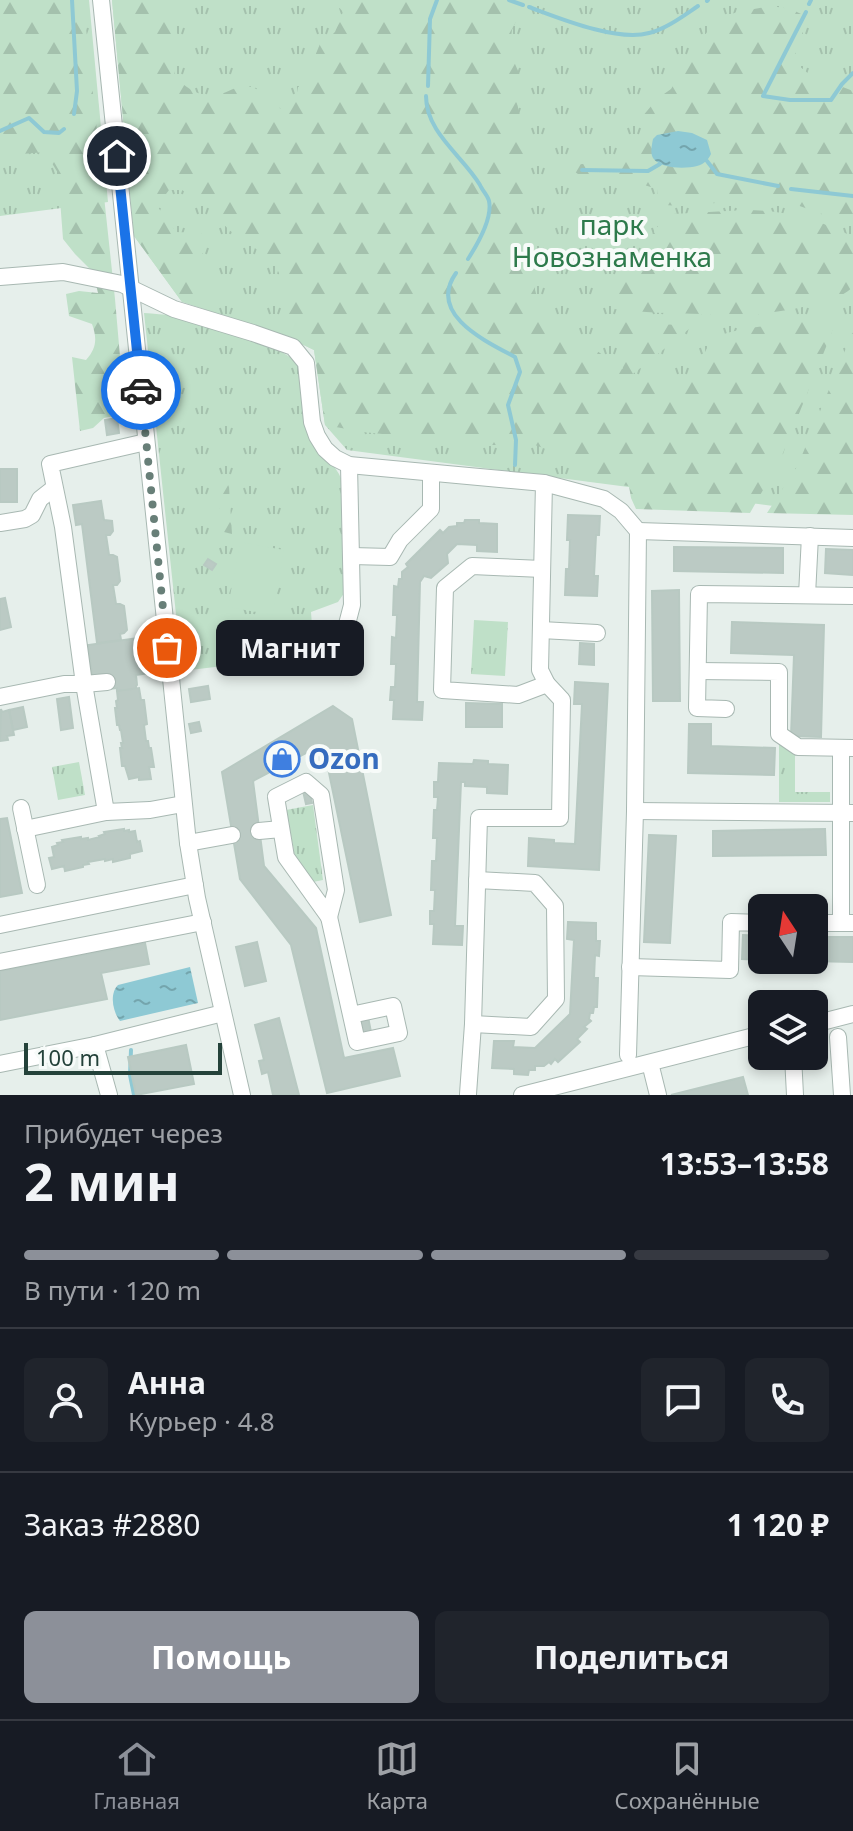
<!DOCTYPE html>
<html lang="ru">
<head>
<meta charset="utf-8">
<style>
	:root { --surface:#171b24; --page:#20242c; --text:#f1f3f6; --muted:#9ea1a6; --line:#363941; --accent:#8c9099 }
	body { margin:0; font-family:"Noto Sans",sans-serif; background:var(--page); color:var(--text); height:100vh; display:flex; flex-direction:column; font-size:30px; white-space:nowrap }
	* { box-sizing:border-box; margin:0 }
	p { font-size:26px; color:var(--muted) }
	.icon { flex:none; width:44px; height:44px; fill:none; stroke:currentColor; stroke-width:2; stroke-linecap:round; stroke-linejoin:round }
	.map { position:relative; height:1095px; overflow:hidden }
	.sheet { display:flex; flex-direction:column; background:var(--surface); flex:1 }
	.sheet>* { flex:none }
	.needle { width:52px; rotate:348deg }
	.controls { position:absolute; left:748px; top:894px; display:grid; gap:16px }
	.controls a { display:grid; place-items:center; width:80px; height:80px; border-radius:12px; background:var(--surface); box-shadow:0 4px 12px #0003; font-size:40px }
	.scale { position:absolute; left:24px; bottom:20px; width:198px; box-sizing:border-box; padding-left:8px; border:4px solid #24423a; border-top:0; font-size:22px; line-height:28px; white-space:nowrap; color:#24423a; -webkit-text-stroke:6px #f7fbf9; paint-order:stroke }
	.pin { position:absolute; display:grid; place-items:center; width:68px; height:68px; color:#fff; margin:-34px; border:4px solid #fff; border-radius:50%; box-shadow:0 2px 8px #0007 }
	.courier { position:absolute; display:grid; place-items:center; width:80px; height:80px; margin:-40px; border:6px solid #1a73e8; border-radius:50%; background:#fff; color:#222; box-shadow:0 2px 10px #0007 }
	.bubble { position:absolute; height:56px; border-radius:12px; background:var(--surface); box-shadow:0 4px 12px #0003; font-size:26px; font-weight:700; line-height:56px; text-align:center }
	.headline em { font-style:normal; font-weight:700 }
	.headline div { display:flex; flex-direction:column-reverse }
	.headline { display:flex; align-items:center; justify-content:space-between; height:136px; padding:0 24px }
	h1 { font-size:52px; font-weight:700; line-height:60px }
	.bar { display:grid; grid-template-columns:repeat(4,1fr); gap:12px 8px; align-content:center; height:96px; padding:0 24px }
	.bar i { height:10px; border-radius:6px; background:var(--line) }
	.bar .current { background:var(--accent) }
	.bar p { grid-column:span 4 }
	.line { display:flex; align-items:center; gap:20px; padding:0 24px; border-top:2px solid var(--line) }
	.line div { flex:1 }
	.round { display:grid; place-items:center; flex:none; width:84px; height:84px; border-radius:12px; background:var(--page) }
	.cta { display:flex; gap:16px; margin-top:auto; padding:16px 24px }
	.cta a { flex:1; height:92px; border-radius:12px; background:var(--accent); color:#fff; font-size:32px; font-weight:700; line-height:92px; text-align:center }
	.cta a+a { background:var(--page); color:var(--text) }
	.menu { display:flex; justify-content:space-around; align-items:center; height:112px; border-top:2px solid var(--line); background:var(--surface); font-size:22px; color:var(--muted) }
	.menu a { display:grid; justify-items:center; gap:4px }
	.menu .current { color:var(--accent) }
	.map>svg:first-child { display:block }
	.grass { fill:url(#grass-tufts) }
	.forest { fill:url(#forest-firs) }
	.pitch { fill:#bfe0c8 }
	.water { fill:url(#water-ripples) }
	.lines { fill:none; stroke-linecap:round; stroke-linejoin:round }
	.stream { stroke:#8ec9d4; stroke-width:4 }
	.building { fill:#bbcac4; stroke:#b8c9c2; stroke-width:2 }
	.minor-casing { stroke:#a8b8b2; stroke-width:18 }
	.minor { stroke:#fff; stroke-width:16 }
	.done { stroke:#687f78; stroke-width:8; stroke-dasharray:0 14.4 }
	.route { stroke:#1a73e8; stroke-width:10 }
	.labels { text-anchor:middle; stroke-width:8; stroke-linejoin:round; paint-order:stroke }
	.park-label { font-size:28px; fill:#2d7a4b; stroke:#f7fbf9 }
	.shop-label { font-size:28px; font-weight:bold; fill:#366cbe; stroke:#f7fbf9; text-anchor:start }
</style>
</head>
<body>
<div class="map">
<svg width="853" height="1095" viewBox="0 0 853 1095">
	<defs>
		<pattern id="grass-tufts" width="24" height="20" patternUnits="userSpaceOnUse" patternTransform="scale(2)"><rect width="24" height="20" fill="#bfe0c8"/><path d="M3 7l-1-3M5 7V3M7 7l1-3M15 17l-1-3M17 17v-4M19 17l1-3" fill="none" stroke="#a4c1ad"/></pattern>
		<pattern id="forest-firs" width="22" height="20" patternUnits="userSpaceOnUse" patternTransform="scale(2)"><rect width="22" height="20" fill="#bfe0c8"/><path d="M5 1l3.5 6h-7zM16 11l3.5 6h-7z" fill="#a4c1ad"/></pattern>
		<pattern id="water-ripples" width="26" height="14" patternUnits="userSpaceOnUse" patternTransform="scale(2)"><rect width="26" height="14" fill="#8ec9d4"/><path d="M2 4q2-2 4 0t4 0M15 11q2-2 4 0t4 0" fill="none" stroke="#74a5ad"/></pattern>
	</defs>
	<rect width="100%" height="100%" fill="#e6efeb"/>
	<g class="grass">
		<polygon points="0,0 89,0 108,202 0,216"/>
		<polygon points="112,0 853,0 853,513 804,510 347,450 325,425 314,350 283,335 182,302 134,236"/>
		<path d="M144,313C154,314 164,314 174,316C196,320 289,347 297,364C308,386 300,413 309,436C315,452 331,459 339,474C350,494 346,562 347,589L338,602L311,612L314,652L306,656L182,671Z"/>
		<polygon points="474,620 508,622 505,676 471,674"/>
		<polygon points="779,738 795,753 795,792 830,792 830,802 779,802"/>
		<polygon points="79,762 85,795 58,800 52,767"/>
		<polygon points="313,805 323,880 313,882 295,856 286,810"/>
	</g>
	<g class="forest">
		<path d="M0,0H83L115,299L125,414L104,418L93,428L80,431L72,357L86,360C97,348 97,338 92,324L69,316L66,294L79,291L98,293L93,272L75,254L63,239L58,173L45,152L0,156Z"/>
		<path d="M112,0H158C166,15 182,31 179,49C178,58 175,66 174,76C186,88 200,98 218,95C231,92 240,82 254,88C269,94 269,112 290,108L296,98L298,87L309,84L315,77L312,63L320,44L335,32L343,12L333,0H500L522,8L512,30L510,43L515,64L522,80L523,91L517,103L526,142L523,166L524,176L523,230L535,252V290L545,325L587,344L623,369L613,320L637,324L694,325L628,378L633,387L641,380C678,386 690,385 706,350C710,342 715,337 724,334C744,327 765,327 786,323C802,321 819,317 835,314L839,315L781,458L750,513L636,509L631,498L629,486L586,481L559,454L535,445H488L363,432L325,425L314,350L283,335L282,318L284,283L273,261L229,230L210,209L182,190H169L157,206L176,232L201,233L205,251L190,267L194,273L223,280L217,300L182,302L134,236Z"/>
		<path d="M771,6L791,9L809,18L795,50L798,65L810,75L826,78L840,86L853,91V225L794,204C775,201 756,200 736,201C711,203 684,208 658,204L657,189L638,183L581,176L572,170L574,165L599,162L619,163L637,156L642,138V117L657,99L671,89L714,21L737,12Z"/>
		<path d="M745,210C783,210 819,219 853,237V286C842,304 768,314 746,315C731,315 716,314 702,314C672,313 643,313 614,309L622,269L647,242L660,223L673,214Z"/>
		<polygon points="853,331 853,515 767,513 798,465"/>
		<polygon points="225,479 229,487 232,534 212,529 217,519"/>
	</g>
	<polygon class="pitch" points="240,542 284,550 273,615 228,607"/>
	<g class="water">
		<path d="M678,131L692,133L707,140L711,154C708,160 704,164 697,166C686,169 660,169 653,158C650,153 652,144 653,139L657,135Z"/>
		<path d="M190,967L198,1003L120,1021C113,1012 109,994 118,985Z"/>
	</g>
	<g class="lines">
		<g class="stream">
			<polyline points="72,0 77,91 74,114"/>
			<polyline points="509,0 523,5"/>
			<polyline points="707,1 708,0"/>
			<polyline points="809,4 811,0"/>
			<path d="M529,7C559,18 617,42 649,33C666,29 683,16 698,6"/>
			<polyline points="806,12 763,96 790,100 831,100 842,84 853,73"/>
			<polyline points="428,86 430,19 437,0"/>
			<path d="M426,96C426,133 463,156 480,185C482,190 488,196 489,201C493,219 477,245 468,259"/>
			<polyline points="0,131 29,118 44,132 59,133 64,129"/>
			<polyline points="707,161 717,174 778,186"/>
			<polyline points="582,170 648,171 660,164"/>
			<polyline points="791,189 853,196"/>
			<path d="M456,273C427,314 485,341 515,357L520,372L508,405L516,440L515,465"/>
			<polyline points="131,1050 130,1075 134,1095"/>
		</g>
	</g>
	<g class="building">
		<polygon points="117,418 119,433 107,435 105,420"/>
		<rect x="0" y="469" width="17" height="33"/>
		<polygon points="101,501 104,520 112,521 113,531 110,535 106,535 109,555 113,555 117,557 120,581 117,585 113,585 116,604 120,604 124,606 127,630 124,633 120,634 121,640 97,643 82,524 76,525 73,505"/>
		<polygon points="568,515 600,516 599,535 596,535 594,576 598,576 597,596 565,595 566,569 569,569 570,540 567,540"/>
		<polygon points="465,520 479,520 479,523 497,524 497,552 477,551 477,545 457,544 447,554 448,563 431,578 424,576 420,582 417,702 423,702 422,720 393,719 394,700 390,700 391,687 395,687 396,664 391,664 392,637 396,638 397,615 393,615 394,586 398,587 399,579 402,579 402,572 408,567 406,564 440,530 443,533 449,527 457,526 457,523 464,523"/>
		<polygon points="674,547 783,548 783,573 674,571"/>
		<polygon points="826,549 853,550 853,575 825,573"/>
		<polygon points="208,559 216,564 212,570 204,565"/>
		<polygon points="679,590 680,701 653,701 652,591"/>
		<polygon points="5,598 11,627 0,630 0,599"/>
		<polygon points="732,622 824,625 821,737 791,736 794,655 731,653"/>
		<polygon points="146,637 150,673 136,675 137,685 136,686 136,689 117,691 117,688 108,689 92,676 88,645"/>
		<polygon points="580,643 594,644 594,665 579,664"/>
		<polygon points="575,682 608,684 599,870 528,866 529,838 554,840 554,843 575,844 582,704 574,704"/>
		<polygon points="208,686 210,699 191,702 189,689"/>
		<polygon points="139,688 141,700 144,700 147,724 144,725 146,741 148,741 149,748 151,748 154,767 149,767 151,779 139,780 139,777 129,779 125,766 122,766 120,748 122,748 121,743 123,743 121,730 120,730 119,725 117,725 115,708 117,708 116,701 118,700 117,691"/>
		<polygon points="69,697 73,728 61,730 57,699"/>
		<polygon points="466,703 502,704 502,727 466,727"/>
		<polygon points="333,706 352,719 391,915 360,922 323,744 253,781 264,866 316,928 344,1058 393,1048 400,1076 327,1093 291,945 240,879 222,772"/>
		<polygon points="23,707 27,727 13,730 9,710"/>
		<polygon points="1,709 2,712 9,710 14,735 7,736 8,740 0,741"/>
		<polygon points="199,722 201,731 191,733 189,724"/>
		<polygon points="689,724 711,724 711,746 775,748 774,775 688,773"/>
		<polygon points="474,760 488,761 488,764 508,765 507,794 487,793 487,787 465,786 465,782 461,782 455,926 463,926 462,945 433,944 434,924 430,924 430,911 434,911 435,890 431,890 432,861 436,861 437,838 433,838 434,810 437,810 438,797 434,797 434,782 438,782 439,763 473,764"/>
		<polygon points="309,790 312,803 306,804 303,791"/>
		<polygon points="7,818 22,893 0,897 0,819"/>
		<polygon points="124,829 124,831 129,830 129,832 135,831 137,842 140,841 142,851 130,854 130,858 113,862 113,859 105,861 105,859 88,862 89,864 83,865 83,867 65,871 64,866 52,869 49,858 54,857 52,847 58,845 57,843 63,842 62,840 81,837 81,839 88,838 88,840 100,837 99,836 105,834 104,832"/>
		<polygon points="825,829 826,855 713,856 713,831"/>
		<polygon points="649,835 676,836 670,943 644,942"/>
		<polygon points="568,922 596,923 596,941 600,941 599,956 595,955 594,978 598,978 597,1007 594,1007 593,1013 590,1013 589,1019 591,1021 584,1027 587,1029 577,1039 580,1042 558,1062 555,1059 551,1064 549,1062 544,1066 535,1066 535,1070 529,1070 528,1075 514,1074 514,1069 492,1068 494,1041 514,1041 513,1047 535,1048 570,1014 574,940 567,939"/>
		<polygon points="743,935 762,936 762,960 742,959"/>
		<polygon points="814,937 853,937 853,962 769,960 814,960"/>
		<polygon points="257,942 266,981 245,986 236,947"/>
		<polygon points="145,943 149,964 101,973 107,999 0,1020 0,971"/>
		<polygon points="368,1017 371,1032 361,1034 358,1019"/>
		<polygon points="279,1018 299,1095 273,1095 268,1072 262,1074 259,1061 264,1060 255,1025"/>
		<polygon points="186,1045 194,1084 136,1095 128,1057"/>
		<polygon points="743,1077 748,1095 671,1095"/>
	</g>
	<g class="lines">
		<defs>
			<g id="minor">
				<polyline points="101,0 188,843 197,898 242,1095"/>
				<polyline points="0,277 63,272 122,284 174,309 253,333 293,347 306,363 312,422 317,436 325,449 335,458 349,465 544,483 604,499 621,511 638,531 635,811 628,1055"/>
				<polyline points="146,442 50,464 63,527 84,684 106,812 150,810 183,804"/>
				<polyline points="0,523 25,519 32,515 40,499 54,488"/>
				<polyline points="638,531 853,538"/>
				<polyline points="352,556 390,557 400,540 431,509 431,473"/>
				<polyline points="542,569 472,566 445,588 442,690 518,695 547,684"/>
				<polyline points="807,595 810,536"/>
				<polyline points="541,630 597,633"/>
				<polyline points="309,659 339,655 352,605 349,465"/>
				<polyline points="698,671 779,672 779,734 798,747 853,748"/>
				<polyline points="0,697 64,684 84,684 107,682"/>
				<polyline points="726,709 697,708 699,594 853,596"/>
				<polygon points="306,782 321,795 336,890 329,917 286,857 276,797"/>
				<polyline points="21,808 37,885"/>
				<polyline points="635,811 853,813"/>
				<polyline points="25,829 106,812"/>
				<polyline points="259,831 281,829"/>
				<polyline points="188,843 232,835"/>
				<polyline points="329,917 351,1015 393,1006 399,1033 357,1042 351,1015"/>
				<polyline points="814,923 853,923"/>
				<polyline points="841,923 841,748"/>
				<polyline points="0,925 195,885"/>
				<polyline points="0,962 203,922"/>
				<polyline points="630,967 730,970 731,922 762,923"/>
				<polyline points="473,1024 531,1027 556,999 555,906 535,883 477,880"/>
				<polyline points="814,1024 853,1014"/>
				<polyline points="838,1037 842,1095"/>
				<polyline points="95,1045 109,1095"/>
				<polyline points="793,1056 795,1095"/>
				<polyline points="650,1063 658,1095"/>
				<polyline points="0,1064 95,1045 223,1013"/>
				<polyline points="468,1094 473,1024 479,818 560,818 562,700 547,684 540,670 544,483"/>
				<polyline points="522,1095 762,1034"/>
			</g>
		</defs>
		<use href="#minor" class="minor-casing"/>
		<use href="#minor" class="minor"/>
	</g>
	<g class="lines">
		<polyline class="done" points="141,390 167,648"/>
		<polyline class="route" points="117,156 141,390"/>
	</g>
	<defs>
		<symbol id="shop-ring" viewBox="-11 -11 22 22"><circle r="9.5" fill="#f7fbf9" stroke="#3f7fe0" stroke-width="1.5"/><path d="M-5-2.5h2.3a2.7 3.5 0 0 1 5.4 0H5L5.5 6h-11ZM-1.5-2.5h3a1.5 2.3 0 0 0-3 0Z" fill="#3f7fe0"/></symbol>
	</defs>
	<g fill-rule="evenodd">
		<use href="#shop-ring" x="262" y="739" width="40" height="40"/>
	</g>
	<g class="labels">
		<g class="park-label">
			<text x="612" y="235">парк<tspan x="612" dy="32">Новознаменка</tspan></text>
		</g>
		<g class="shop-label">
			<text x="308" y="769">Ozon</text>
		</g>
	</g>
</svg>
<div class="controls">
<a><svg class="needle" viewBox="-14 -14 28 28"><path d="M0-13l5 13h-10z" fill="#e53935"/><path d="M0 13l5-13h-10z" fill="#9ea1a6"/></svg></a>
<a><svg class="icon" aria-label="layers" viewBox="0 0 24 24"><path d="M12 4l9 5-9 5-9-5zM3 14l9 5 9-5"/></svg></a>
</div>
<div class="scale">100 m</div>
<div class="pin" style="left:167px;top:648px;background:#ea580c"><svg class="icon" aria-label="bag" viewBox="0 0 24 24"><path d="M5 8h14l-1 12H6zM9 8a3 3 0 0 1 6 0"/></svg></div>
<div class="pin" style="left:117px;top:156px;background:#1f2937"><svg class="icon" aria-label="home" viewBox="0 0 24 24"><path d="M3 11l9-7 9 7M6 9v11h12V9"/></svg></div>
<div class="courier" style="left:141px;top:390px"><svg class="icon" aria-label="car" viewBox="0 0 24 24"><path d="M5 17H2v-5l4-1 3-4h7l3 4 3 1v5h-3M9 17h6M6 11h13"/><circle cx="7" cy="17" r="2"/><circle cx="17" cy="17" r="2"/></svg></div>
<div class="bubble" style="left:216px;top:620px;width:148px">Магнит</div>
</div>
<section class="sheet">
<div class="headline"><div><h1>2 мин</h1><p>Прибудет через</p></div><em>13:53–13:58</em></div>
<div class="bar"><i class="current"></i><i class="current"></i><i class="current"></i><i></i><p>В пути · 120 m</p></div>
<div class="line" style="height:144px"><a class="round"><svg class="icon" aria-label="person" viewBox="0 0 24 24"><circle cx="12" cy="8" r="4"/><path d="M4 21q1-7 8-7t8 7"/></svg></a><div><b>Анна</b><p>Курьер · 4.8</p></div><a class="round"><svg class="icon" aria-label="chat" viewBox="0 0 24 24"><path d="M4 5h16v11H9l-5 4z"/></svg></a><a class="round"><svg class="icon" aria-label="phone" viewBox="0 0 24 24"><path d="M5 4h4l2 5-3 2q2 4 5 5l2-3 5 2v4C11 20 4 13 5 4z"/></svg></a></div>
<div class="line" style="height:104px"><div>Заказ #2880</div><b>1 120 ₽</b></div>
<div class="cta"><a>Помощь</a><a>Поделиться</a></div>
</section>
<nav class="menu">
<a class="current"><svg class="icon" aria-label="home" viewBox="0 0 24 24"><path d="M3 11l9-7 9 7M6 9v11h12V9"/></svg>Главная</a>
<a><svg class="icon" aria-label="map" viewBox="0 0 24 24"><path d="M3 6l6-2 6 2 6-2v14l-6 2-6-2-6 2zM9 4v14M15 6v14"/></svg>Карта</a>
<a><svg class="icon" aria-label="saved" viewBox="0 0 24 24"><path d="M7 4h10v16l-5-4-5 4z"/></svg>Сохранённые</a>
</nav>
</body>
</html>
